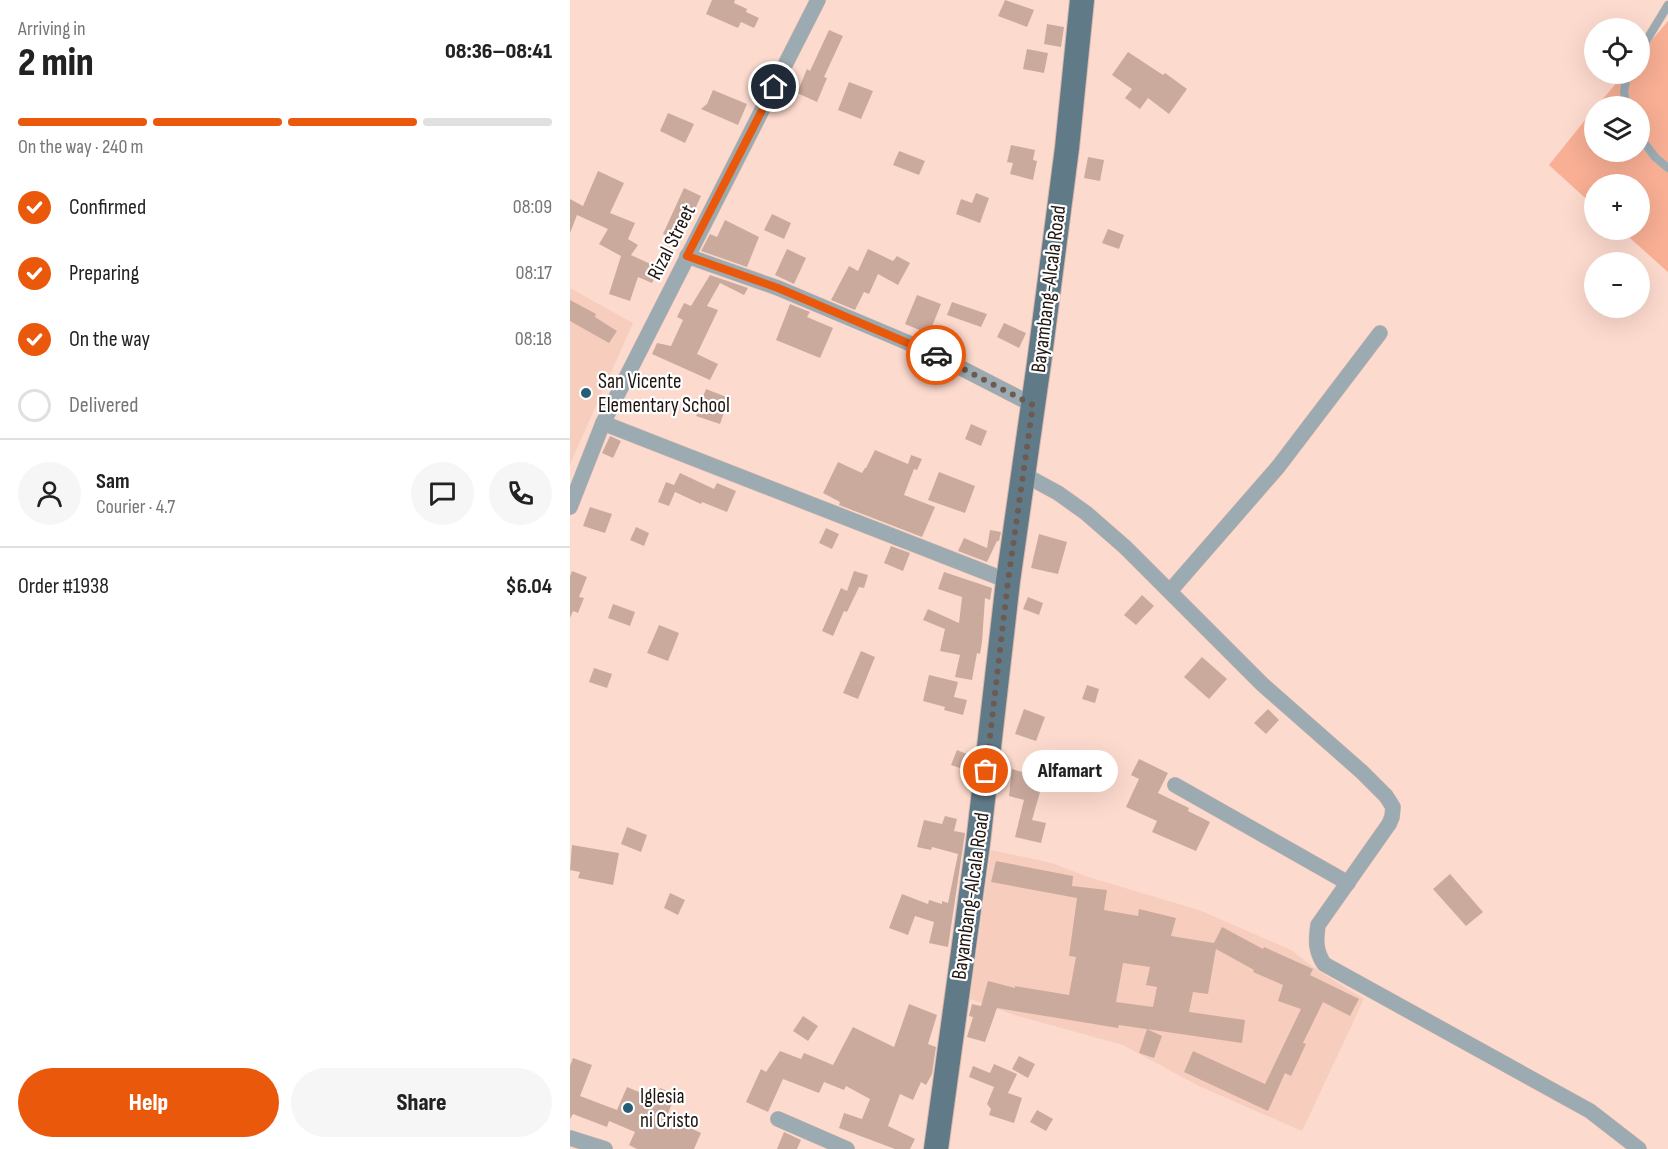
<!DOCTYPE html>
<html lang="en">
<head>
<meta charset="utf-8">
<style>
	:root { --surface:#fff; --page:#f6f6f6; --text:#222; --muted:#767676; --line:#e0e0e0; --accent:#ea580c }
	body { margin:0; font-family:"Sofia Sans Condensed",sans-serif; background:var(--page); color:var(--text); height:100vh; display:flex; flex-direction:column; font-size:22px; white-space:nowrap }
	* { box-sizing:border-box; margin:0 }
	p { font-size:20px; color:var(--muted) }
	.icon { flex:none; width:33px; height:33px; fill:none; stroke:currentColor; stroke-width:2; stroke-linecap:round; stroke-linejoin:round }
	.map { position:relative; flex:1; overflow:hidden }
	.details { display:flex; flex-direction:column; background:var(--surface); width:570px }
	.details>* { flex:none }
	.fabs { position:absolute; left:1014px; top:18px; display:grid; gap:12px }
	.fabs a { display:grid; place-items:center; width:66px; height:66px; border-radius:50%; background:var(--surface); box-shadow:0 6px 24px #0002; font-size:30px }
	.pin { position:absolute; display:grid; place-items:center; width:51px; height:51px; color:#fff; margin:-26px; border:3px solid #fff; border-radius:50%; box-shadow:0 2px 6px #0007 }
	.courier { position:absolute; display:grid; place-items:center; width:60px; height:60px; margin:-30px; border:4px solid #ea580c; border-radius:50%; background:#fff; color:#222; box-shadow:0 2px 8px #0007 }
	.bubble { position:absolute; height:42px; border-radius:21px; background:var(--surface); box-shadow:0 6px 24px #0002; font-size:20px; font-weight:800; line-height:42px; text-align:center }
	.head em { font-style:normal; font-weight:800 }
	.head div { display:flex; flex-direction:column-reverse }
	.head { display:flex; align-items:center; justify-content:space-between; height:102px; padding:0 18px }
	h1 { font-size:39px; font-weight:800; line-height:45px }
	.bar { display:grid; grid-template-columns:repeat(4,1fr); gap:9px 6px; align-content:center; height:72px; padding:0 18px }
	.bar i { height:8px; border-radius:4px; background:var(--line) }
	.bar .on { background:var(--accent) }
	.bar p { grid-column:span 4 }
	.line { display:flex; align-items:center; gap:15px; padding:0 18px; border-top:2px solid var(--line) }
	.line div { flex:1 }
	.round { display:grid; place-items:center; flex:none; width:63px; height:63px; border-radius:32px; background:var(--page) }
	ol { padding:0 18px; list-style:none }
	li { display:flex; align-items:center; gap:18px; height:66px }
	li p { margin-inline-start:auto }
	li .icon { padding:6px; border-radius:50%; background:var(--accent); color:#fff; stroke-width:4 }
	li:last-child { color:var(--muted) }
	li i { width:33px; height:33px; border:3px solid var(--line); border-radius:50% }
	.cta { display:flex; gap:12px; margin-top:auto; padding:12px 18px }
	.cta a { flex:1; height:69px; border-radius:36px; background:var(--accent); color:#fff; font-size:24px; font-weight:800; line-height:69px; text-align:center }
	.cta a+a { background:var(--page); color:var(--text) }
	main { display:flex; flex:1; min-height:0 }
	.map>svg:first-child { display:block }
	.built { fill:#f7cdbe }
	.green { fill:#f8af94 }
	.building { fill:#cbaa9e; fill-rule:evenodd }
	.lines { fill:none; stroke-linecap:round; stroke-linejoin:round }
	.service-casing { stroke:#d5b7ac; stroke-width:9 }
	.minor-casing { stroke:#d5b7ac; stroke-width:16 }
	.primary-casing { stroke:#d5b7ac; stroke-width:26 }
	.service { stroke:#9caab2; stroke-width:8 }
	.minor { stroke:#9caab2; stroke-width:15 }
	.primary { stroke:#617a88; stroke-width:24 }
	.done { stroke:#6d5a52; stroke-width:6; stroke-dasharray:0 10.8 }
	.route { stroke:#ea580c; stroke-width:8 }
	.poi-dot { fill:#265e78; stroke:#fff; stroke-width:2 }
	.labels { text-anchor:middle; stroke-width:4.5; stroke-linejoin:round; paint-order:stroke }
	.street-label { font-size:21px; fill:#201510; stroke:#fff }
	.poi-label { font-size:21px; fill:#201510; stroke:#fff; text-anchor:start }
</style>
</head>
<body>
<main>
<section class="details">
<div class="head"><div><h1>2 min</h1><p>Arriving in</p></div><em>08:36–08:41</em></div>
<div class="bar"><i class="on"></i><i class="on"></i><i class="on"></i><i></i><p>On the way · 240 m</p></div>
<ol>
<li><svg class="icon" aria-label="check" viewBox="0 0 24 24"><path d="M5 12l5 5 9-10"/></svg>Confirmed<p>08:09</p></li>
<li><svg class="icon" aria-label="check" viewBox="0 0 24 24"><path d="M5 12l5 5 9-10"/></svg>Preparing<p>08:17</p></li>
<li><svg class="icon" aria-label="check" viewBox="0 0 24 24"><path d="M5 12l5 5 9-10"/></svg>On the way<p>08:18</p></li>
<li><i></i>Delivered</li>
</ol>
<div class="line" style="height:108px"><a class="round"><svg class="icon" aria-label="person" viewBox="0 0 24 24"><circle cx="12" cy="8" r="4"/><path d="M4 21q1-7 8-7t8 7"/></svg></a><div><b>Sam</b><p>Courier · 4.7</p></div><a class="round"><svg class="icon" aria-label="chat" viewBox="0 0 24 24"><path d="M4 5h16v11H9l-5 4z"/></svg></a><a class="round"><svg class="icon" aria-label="phone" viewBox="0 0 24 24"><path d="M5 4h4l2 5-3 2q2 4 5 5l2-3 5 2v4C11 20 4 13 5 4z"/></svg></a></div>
<div class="line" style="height:78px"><div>Order #1938</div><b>$6.04</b></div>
<div class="cta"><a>Help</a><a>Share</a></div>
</section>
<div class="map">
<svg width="1098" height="1149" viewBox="0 0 1098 1149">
	<rect width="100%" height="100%" fill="#fddace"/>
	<g class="built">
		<polygon points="0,288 63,323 0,464"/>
		<polygon points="421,850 482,863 518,877 629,910 721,950 747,970 794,999 732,1131 629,1086 553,1045 444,1015 400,999"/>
	</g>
	<polygon class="green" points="1098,21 1098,272 1051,230 1070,230 1070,184 1024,184 1024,206 979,165 1024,109 1024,152 1070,152 1070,106 1027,106 1054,74 1070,74 1070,54"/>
	<g class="building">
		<polygon points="142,0 165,0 164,3 177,9 176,12 189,18 184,28 171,22 168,28 136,14"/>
		<polygon points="435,0 464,10 457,27 428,16"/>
		<polygon points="477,24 494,27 491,47 474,44"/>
		<polygon points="259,30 273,36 254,77 257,78 247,102 227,93 237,69 240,71"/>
		<polygon points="457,49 478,53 474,73 453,69"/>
		<polygon points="558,52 593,75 595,73 617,89 599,114 578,98 570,109 555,98 562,89 542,75"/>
		<polygon points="279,82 303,91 291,119 268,110"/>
		<polygon points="143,90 177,104 168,125 131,109 137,104"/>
		<polygon points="98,113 124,124 115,143 90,131"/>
		<polygon points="441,145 465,150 463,160 467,161 463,180 440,174 443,163 437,162"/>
		<polygon points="329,151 355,161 349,175 323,165"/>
		<polygon points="518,157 534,160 530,181 514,178"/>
		<polygon points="28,171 54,183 40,213 65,223 58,239 68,245 61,255 89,268 82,283 68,277 60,301 39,294 51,256 29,244 38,229 7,215 0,233 0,199 13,206"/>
		<polygon points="114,188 131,196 110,242 93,234"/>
		<polygon points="406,193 419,198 410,223 386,214 391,199 402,203"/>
		<polygon points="202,214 221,223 214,239 194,230"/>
		<polygon points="155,220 189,237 177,267 131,251 140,234 147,237"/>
		<polygon points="538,229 554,235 549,249 532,243"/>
		<polygon points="217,249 236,258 224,284 205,275"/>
		<polygon points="298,249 323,261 327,256 340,263 328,285 308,274 299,294 294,292 285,310 261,300 279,266 288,271"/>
		<polygon points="140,275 178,288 174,295 150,283 137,306 148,310 127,354 148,364 140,380 82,354 87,343 101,346 113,320 107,317 114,303 121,306"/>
		<polygon points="347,295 371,304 359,334 335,324"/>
		<polygon points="0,300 26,314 25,317 47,331 39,343 0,321"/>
		<polygon points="382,302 417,314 411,327 377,315"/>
		<polygon points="220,304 240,312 237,317 263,328 250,358 206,340"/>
		<polygon points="434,323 456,333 449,348 427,337"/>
		<polygon points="136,389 159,398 150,424 126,416"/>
		<polygon points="401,424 417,431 411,446 395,439"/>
		<polygon points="40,436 51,441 43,458 32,453"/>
		<polygon points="305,450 338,464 341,455 352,459 347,470 344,469 334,495 365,507 352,537 269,505 270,502 253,493 268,462 292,473 295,468 296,468"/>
		<polygon points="369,472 405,486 395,513 358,500"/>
		<polygon points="110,473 144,489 147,483 166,491 157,512 132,502 131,504 105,492 99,506 88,502 96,482 104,485"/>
		<polygon points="20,507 42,514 35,533 13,526"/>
		<polygon points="66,527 79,533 74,546 60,540"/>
		<polygon points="256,528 269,534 262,549 249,543"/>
		<polygon points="420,530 431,532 429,541 427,541 417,562 388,551 394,538 417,548"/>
		<polygon points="469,534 497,542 488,574 461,568"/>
		<polygon points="321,546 340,553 333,571 314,563"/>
		<polygon points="2,571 17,577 9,597 14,598 8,613 3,611 0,618 0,576"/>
		<polygon points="284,571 298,575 294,588 289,587 277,612 274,611 263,636 252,631 271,588 277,591"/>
		<polygon points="374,572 422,588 420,600 415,598 412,642 410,654 407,653 402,680 385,677 390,655 370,651 375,629 353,620 358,609 389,623 392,597 368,589"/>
		<polygon points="572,595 584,606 566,625 554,615"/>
		<polygon points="458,597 473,603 469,615 453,609"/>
		<polygon points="43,604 65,612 60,626 38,618"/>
		<polygon points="89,625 109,633 98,661 77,653"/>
		<polygon points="291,651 305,657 288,699 273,693"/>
		<polygon points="632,657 657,679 639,699 614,677"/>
		<polygon points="24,668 42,674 37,688 19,682"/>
		<polygon points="359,675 388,682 384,697 397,700 393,715 374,710 375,707 353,701"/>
		<polygon points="517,685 529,689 525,703 512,699"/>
		<polygon points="454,709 475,717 466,741 445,734"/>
		<polygon points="698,709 709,720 696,734 684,723"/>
		<polygon points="387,750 404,757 402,772 381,765"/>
		<polygon points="569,759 598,773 588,793 619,808 618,811 640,822 626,851 582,832 587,821 556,807 569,779 561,775"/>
		<polygon points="442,769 474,778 462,820 476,823 471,843 445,837 454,800 439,796"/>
		<polygon points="375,816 387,819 384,831 395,833 378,947 359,943 364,922 345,916 338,935 319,928 332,894 358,904 359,900 372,904 372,901 378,903 388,854 362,847 361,850 347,847 354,820 372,824"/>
		<polygon points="57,827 77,835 71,852 51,844"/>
		<polygon points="2,845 49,853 43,885 8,878 10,872 0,870"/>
		<path d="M426,861L503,876L502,886L537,890L534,910L568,916L569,909L606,918L601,936L644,943L652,927L693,949L694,947L743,969L740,975L789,999L780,1016L753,1002L733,1043L736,1044L721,1076L715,1073L698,1111L614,1072L623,1051L695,1084L731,1009L708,1001L713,985L683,972L684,970L646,949L638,994L623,992L619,1012L675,1020L672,1043L549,1025L548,1028L427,1008L415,1042L397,1037L403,1017L399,1016L402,1004L411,1006L418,981L445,988V986L499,995L506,957L499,956L507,898L421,882ZM553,963L580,967L576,985L587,987L583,1007L546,1002Z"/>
		<polygon points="880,874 913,912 896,926 863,889"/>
		<polygon points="100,893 115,900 108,915 94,908"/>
		<polygon points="339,1004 367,1015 358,1044 366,1047 362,1074 356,1085 351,1082 343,1100 330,1094 318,1126 345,1139 340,1149 325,1149 269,1128 274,1113 292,1119 300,1099 276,1086 274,1090 254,1082 249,1093 213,1079 198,1112 176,1102 191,1069 196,1072 210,1051 231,1059 234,1053 263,1065 283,1027 324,1047"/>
		<polygon points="233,1016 248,1026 238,1041 223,1031"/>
		<polygon points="577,1029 592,1036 584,1058 569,1053"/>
		<polygon points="449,1056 465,1064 458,1078 442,1069"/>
		<polygon points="3,1058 22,1065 10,1096 47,1110 57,1087 86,1099 90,1088 105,1094 97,1117 131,1133 124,1149 67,1149 59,1145 65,1132 39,1121 37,1127 3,1114 0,1119 0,1066"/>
		<polygon points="424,1064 447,1074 438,1093 452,1098 444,1123 419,1115 421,1109 417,1104 424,1087 399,1077 403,1066 420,1073"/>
		<polygon points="467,1110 483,1119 476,1131 460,1122"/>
		<polygon points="214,1132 231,1140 227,1149 207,1149"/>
	</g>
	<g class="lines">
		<defs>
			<g id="service">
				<polyline points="1070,51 1098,5"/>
				<polyline points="1057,74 1054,92 1057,106"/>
				<polyline points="1070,137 1085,157 1098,168"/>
			</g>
			<g id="minor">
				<polyline points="117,256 208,288 360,352 463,405"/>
				<polyline points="33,423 438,581"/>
				<path d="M453,474L488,493L516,513L555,547L692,684L792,772L816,796L823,807L822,817L819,824L748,925C746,940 745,950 754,964L1020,1111L1069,1149"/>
				<polyline points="0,507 33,423 248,0"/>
				<polyline points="600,591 708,467 810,333"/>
				<polyline points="605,785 778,883"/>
				<polyline points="208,1119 277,1149"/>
				<polyline points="0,1138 35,1149"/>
			</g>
			<polyline id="primary" points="366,1149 408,843 438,581 469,363 497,148 512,0"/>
		</defs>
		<use href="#service" class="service-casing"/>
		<use href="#minor" class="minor-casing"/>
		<use href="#primary" class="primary-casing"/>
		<use href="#service" class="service"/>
		<use href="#minor" class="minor"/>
		<use href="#primary" class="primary"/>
	</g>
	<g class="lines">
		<polyline class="done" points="366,355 463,405 438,581 416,771"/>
		<polyline class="route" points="204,87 117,256 208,288 366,355"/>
	</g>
	<g class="poi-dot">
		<circle cx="16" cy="393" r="6"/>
		<circle cx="58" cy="1108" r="6"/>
	</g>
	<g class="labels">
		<g class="street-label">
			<text transform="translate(101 242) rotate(-63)" y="7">Rizal Street</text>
			<text transform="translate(478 289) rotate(-83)" y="7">Bayambang-Alcala Road</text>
			<text transform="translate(400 896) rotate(-82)" y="7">Bayambang-Alcala Road</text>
		</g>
		<g class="poi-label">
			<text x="28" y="388">San Vicente<tspan x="28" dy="24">Elementary School</tspan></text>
			<text x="70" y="1103">Iglesia<tspan x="70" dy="24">ni Cristo</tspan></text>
		</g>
	</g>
</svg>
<div class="fabs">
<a><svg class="icon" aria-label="locate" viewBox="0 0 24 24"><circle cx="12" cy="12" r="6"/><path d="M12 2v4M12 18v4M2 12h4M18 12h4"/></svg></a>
<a><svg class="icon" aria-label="layers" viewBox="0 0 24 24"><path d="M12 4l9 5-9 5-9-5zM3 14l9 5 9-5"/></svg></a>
<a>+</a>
<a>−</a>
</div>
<div class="pin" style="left:416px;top:771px;background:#ea580c"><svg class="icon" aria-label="bag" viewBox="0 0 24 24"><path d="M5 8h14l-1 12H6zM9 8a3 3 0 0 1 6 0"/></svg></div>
<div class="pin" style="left:204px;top:87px;background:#1f2937"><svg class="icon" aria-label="home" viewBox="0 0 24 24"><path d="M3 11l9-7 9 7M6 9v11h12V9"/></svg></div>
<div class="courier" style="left:366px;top:355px"><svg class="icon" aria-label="car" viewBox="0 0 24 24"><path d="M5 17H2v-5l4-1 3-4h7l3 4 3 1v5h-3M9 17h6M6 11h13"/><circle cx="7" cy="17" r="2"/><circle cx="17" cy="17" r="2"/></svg></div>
<div class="bubble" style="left:452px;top:750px;width:96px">Alfamart</div>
</div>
</main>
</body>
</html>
